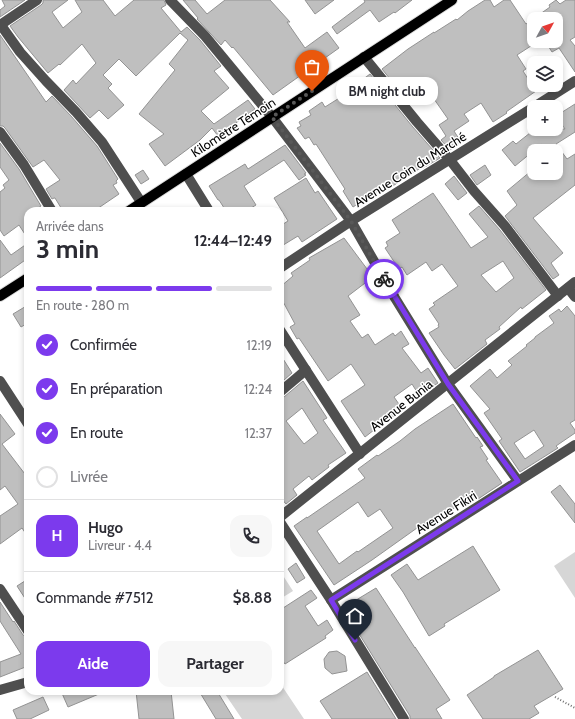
<!DOCTYPE html>
<html lang="fr">
<head>
<meta charset="utf-8">
<style>
	:root { --surface:#fff; --page:#f7f7f7; --text:#2b2b33; --muted:#7c7c81; --line:#e1e1e2; --accent:#7c3aed }
	body { margin:0; font-family:Cabin,sans-serif; background:var(--page); color:var(--text); height:100vh; display:flex; flex-direction:column; font-size:15px; white-space:nowrap }
	* { box-sizing:border-box; margin:0 }
	p { font-size:13px; color:var(--muted) }
	.icon { flex:none; width:22px; height:22px; fill:none; stroke:currentColor; stroke-width:2; stroke-linecap:round; stroke-linejoin:round }
	.map { position:relative; flex:1; overflow:hidden }
	.panel { position:absolute; left:24px; top:207px; width:260px; height:488px; display:flex; flex-direction:column; background:var(--surface); border-radius:12px; box-shadow:0 2px 6px #0003 }
	.panel>* { flex:none }
	.needle { width:26px; rotate:50deg }
	.buttons { position:absolute; left:527px; top:12px; display:grid; gap:8px }
	.buttons a { display:grid; place-items:center; width:36px; height:36px; border-radius:8px; background:var(--surface); box-shadow:0 2px 6px #0003; font-size:20px }
	.pin { position:absolute; display:grid; place-items:center; width:34px; height:34px; color:#fff; margin:-41px -17px; border-radius:50% 50% 50% 0; rotate:-45deg; box-shadow:0 0 4px #0007 }
	.pin .icon { rotate:45deg }
	.courier { position:absolute; display:grid; place-items:center; width:40px; height:40px; margin:-20px; border:3px solid #7c3aed; border-radius:50%; background:#fff; color:#222; box-shadow:0 1px 5px #0007 }
	.bubble { position:absolute; height:28px; border-radius:12px; background:var(--surface); box-shadow:0 2px 6px #0003; font-size:13px; font-weight:700; line-height:28px; text-align:center }
	.head em { font-style:normal; font-weight:700 }
	.head div { display:flex; flex-direction:column-reverse }
	.head { display:flex; align-items:center; justify-content:space-between; height:68px; padding:0 12px }
	h1 { font-size:26px; font-weight:700; line-height:30px }
	.bar { display:grid; grid-template-columns:repeat(4,1fr); gap:6px 4px; align-content:center; height:48px; padding:0 12px }
	.bar i { height:5px; border-radius:3px; background:var(--line) }
	.bar .current { background:var(--accent) }
	.bar p { grid-column:span 4 }
	.line { display:flex; align-items:center; gap:10px; padding:0 12px; border-top:1px solid var(--line) }
	.line div { flex:1 }
	.round { display:grid; place-items:center; flex:none; width:42px; height:42px; border-radius:12px; background:var(--page) }
	ol { padding:0 12px; list-style:none }
	li { display:flex; align-items:center; gap:12px; height:44px }
	li p { margin-inline-start:auto }
	li .icon { padding:4px; border-radius:50%; background:var(--accent); color:#fff; stroke-width:4 }
	li:last-child { color:var(--muted) }
	li i { width:22px; height:22px; border:2px solid var(--line); border-radius:50% }
	.button { display:flex; gap:8px; margin-top:auto; padding:8px 12px }
	.button a { flex:1; height:46px; border-radius:12px; background:var(--accent); color:#fff; font-size:16px; font-weight:700; line-height:46px; text-align:center }
	.button a+a { background:var(--page); color:var(--text) }
	.map>svg:first-child { display:block }
	.green { fill:#d6d6d6 }
	.building { fill:#bfbfbf; stroke:#939393; fill-rule:evenodd }
	.lines { fill:none; stroke-linecap:round; stroke-linejoin:round }
	.major-casing { stroke:#dbdbdb; stroke-width:12 }
	.path { stroke:#717171; stroke-width:2; stroke-dasharray:1 2; stroke-linecap:butt }
	.minor { stroke:#4f4f4f; stroke-width:10 }
	.major { stroke:#000; stroke-width:10 }
	.done { stroke:#595959; stroke-width:4; stroke-dasharray:0 7.2 }
	.route { stroke:#7c3aed; stroke-width:5 }
	.labels { text-anchor:middle; stroke-width:3; stroke-linejoin:round; paint-order:stroke }
	.street-label { font-size:13px; fill:#000; stroke:#fff }
</style>
</head>
<body>
<div class="map">
<svg width="575" height="719" viewBox="0 0 575 719">
	<rect width="100%" height="100%" fill="#fff"/>
	<g class="green">
		<polygon points="575,552 575,598 554,566"/>
		<polygon points="280,571 293,591 280,599"/>
		<polygon points="280,683 304,719 242,719 223,691 280,691"/>
	</g>
	<g class="building">
		<polygon points="2,0 25,0 0,17 0,10 5,6"/>
		<polygon points="43,0 68,0 52,12 63,28 82,12 75,0 103,0 115,16 134,0 164,0 166,5 161,8 181,32 187,27 200,40 221,66 214,71 229,88 201,111 214,124 248,100 255,109 218,136 212,128 200,140 165,166 149,144 164,134 139,114 175,70 169,64 188,40 180,33 136,76 119,59 103,75 112,84 108,88 124,105 108,119 99,110 90,118 64,90 73,80 76,84 96,63 82,44 60,65 59,64 48,73 18,37 10,26 41,5 43,3"/>
		<polygon points="183,0 195,0 207,14 225,0 270,0 290,22 287,22 305,48 327,32 339,48 273,95 233,47 232,48 225,40 221,45 197,19 198,18"/>
		<polygon points="305,0 334,0 315,14"/>
		<polygon points="364,0 412,0 395,13 394,12 379,22 370,10 337,34 332,27 365,2"/>
		<polygon points="485,0 490,0 494,7 504,0 510,0 526,24 550,7 549,5 556,0 560,4 566,0 575,0 575,37 570,40 575,46 575,72 559,48 552,52 545,41 556,41 556,19 534,19 534,44 517,55 526,69 523,71 536,91 506,112 507,113 493,122 481,103 464,114 469,121 454,131 461,142 450,150 441,140 446,136 439,125 448,119 434,99 427,103 424,98 420,100 408,81 398,89 382,69 408,49 434,32 434,33 456,19 457,20 468,11"/>
		<polygon points="0,35 46,102 52,96 71,116 97,146 118,179 116,181 117,183 113,185 119,194 94,211 63,211 55,198 54,198 52,199 46,189 60,180 44,160 33,167 5,128 3,126 0,126"/>
		<polygon points="370,74 412,126 440,158 423,168 422,167 388,189 386,186 353,207 343,191 345,189 316,144 314,145 309,137 305,139 297,128 301,126 299,122 311,115 309,111 322,102 325,107 360,85 358,83"/>
		<polygon points="575,104 575,132 556,144 567,159 575,154 575,185 533,218 563,253 551,263 559,275 553,279 505,216 517,205 507,191 531,171 537,179 544,173 556,173 556,151 547,151 542,144 515,166 502,150 513,141 516,144 535,129 565,129 556,116"/>
		<polygon points="0,143 19,169 41,206 34,211 28,211 28,239 19,225 4,236 0,230 0,192 5,188 3,185 9,180 0,167"/>
		<polygon points="285,145 306,173 304,174 306,175 299,180 284,160 244,186 256,205 246,211 226,211 219,200 218,200 209,186 245,164 248,169"/>
		<polygon points="485,165 491,175 477,185 470,175"/>
		<polygon points="143,170 149,179 141,184 135,175"/>
		<polygon points="454,176 467,193 458,200 445,184"/>
		<polygon points="306,178 315,193 318,191 337,219 302,242 298,236 280,247 280,226 288,221 274,198"/>
		<path d="M433,193L471,248L488,237L469,214L479,206L500,230L546,290L522,309L521,307L499,327L500,329L485,340L487,344L455,369L444,355L429,333L439,327L438,325L439,324L429,309L435,305L433,303L458,286L442,264L432,271L426,262L407,275L402,267L399,269L385,248L388,246L386,242L400,233L392,220ZM503,261L514,278L496,292L481,275Z"/>
		<polygon points="344,238 373,277 348,296 360,315 350,321 362,338 368,334 375,345 393,333 395,336 401,331 409,344 402,348 421,373 428,368 438,383 427,390 425,386 417,392 412,384 394,397 403,410 393,417 392,416 365,437 341,401 365,385 351,364 328,381 299,338 297,339 290,327 295,324 280,296 280,287 293,276 291,273 310,260 309,258"/>
		<polygon points="0,240 11,255 28,243 28,258 0,278"/>
		<polygon points="28,305 28,323 21,327 13,314"/>
		<path d="M567,306L575,316V420L570,423L575,430V433L556,446L558,448L520,472L499,441L502,439L484,413L490,409L470,386L490,369L497,378L512,365L508,361L527,346L526,345L535,338V337L554,323L549,316L559,309L561,312ZM534,430L544,446L525,459L514,443Z"/>
		<polygon points="280,354 292,373 284,380 280,374"/>
		<path d="M303,381L327,418L323,420L346,453L328,465L329,467L312,480L309,476L293,489L297,495L286,504L280,497V398L284,397ZM302,408L318,433L304,444L286,421Z"/>
		<path d="M453,404L476,438L477,437L483,446L480,447L488,459L486,460L502,483L478,499L476,497L464,505L462,503L426,526L424,523L372,560L334,585L294,526L307,517V518L365,478L358,469L377,455L378,456L400,441L415,429ZM358,502L368,517L380,509L393,528L358,552L357,551L339,564L317,531Z"/>
		<polygon points="0,414 15,434 2,444 28,478 28,537 22,528 0,544 0,516 18,504 5,486 0,490"/>
		<polygon points="560,485 575,504 575,523 551,492"/>
		<polygon points="473,546 500,590 444,624 445,626 429,636 403,592 391,575 407,564 418,580"/>
		<polygon points="296,563 305,578 297,583 288,569"/>
		<polygon points="28,579 28,603 17,586"/>
		<polygon points="376,588 415,648 415,647 450,700 436,709 442,719 410,719 410,716 343,608"/>
		<polygon points="311,590 317,598 305,606 318,626 327,620 333,630 325,636 326,638 285,664 280,657 280,610"/>
		<polygon points="0,602 13,622 14,621 23,635 26,637 28,640 28,666 0,677 0,662 21,654 0,621"/>
		<polygon points="538,650 563,689 534,706 539,713 529,719 483,719 467,695 494,677 494,676"/>
		<polygon points="337,651 345,656 347,671 332,674 325,668 324,659 329,652"/>
		<polygon points="367,672 396,719 332,719 320,701"/>
		<polygon points="61,691 106,691 68,707"/>
		<polygon points="136,691 171,691 174,719 139,719"/>
		<polygon points="199,691 217,691 234,719 216,719"/>
		<polygon points="43,697 49,710 30,719 17,719 13,710"/>
	</g>
	<g class="lines">
		<defs>
			<g id="major">
				<polyline points="129,211 452,0"/>
				<polyline points="0,296 28,278"/>
			</g>
		</defs>
		<use href="#major" class="major-casing"/>
		<polyline class="path" points="555,697 575,708"/>
		<g class="minor">
			<polyline points="170,0 205,36 272,117 351,221 395,298 448,384 518,481"/>
			<polyline points="0,24 20,52 46,81 76,112 102,142 141,202"/>
			<polyline points="0,25 37,0"/>
			<polyline points="364,57 417,122 450,160 474,191 505,226 558,296"/>
			<polyline points="534,107 575,81"/>
			<polyline points="0,132 24,165 52,211"/>
			<polyline points="186,174 209,211"/>
			<polyline points="280,268 351,221 534,107"/>
			<polyline points="568,288 575,297"/>
			<polyline points="280,330 360,454"/>
			<polyline points="0,381 28,424"/>
			<polyline points="280,392 306,370"/>
			<polyline points="280,517 575,282"/>
			<polyline points="280,522 331,600 404,719"/>
			<polyline points="0,589 28,631"/>
			<polyline points="331,600 575,445"/>
			<polyline points="0,690 28,682"/>
		</g>
		<use href="#major" class="major"/>
	</g>
	<g class="lines">
		<polyline class="done" points="312,91 272,117 351,221 384,279"/>
		<polyline class="route" points="355,640 331,600 518,481 448,384 384,279"/>
	</g>
	<g class="labels">
		<g class="street-label">
			<text transform="translate(233 127) rotate(-33)" y="5">Kilomètre Témoin</text>
			<text transform="translate(410 169) rotate(-32)" y="5">Avenue Coin du Marché</text>
			<text transform="translate(401 405) rotate(-38)" y="5">Avenue Bunia</text>
			<text transform="translate(446 512) rotate(-32)" y="5">Avenue Fikiri</text>
		</g>
	</g>
</svg>
<div class="buttons">
<a><svg class="needle" viewBox="-14 -14 28 28"><path d="M0-13l5 13h-10z" fill="#e53935"/><path d="M0 13l5-13h-10z" fill="#7c7c81"/></svg></a>
<a><svg class="icon" aria-label="layers" viewBox="0 0 24 24"><path d="M12 4l9 5-9 5-9-5zM3 14l9 5 9-5"/></svg></a>
<a>+</a>
<a>−</a>
</div>
<div class="pin" style="left:312px;top:91px;background:#ea580c"><svg class="icon" aria-label="bag" viewBox="0 0 24 24"><path d="M5 8h14l-1 12H6zM9 8a3 3 0 0 1 6 0"/></svg></div>
<div class="pin" style="left:355px;top:640px;background:#1f2937"><svg class="icon" aria-label="home" viewBox="0 0 24 24"><path d="M3 11l9-7 9 7M6 9v11h12V9"/></svg></div>
<div class="courier" style="left:384px;top:279px"><svg class="icon" aria-label="bike" viewBox="0 0 24 24"><circle cx="6" cy="16" r="4"/><circle cx="18" cy="16" r="4"/><path d="M6 16l4-8h5l3 8M10 8l3 8H6M13 5h3"/></svg></div>
<div class="bubble" style="left:336px;top:77px;width:102px">BM night club</div>
<section class="panel">
<div class="head"><div><h1>3 min</h1><p>Arrivée dans</p></div><em>12:44–12:49</em></div>
<div class="bar"><i class="current"></i><i class="current"></i><i class="current"></i><i></i><p>En route · 280 m</p></div>
<ol>
<li><svg class="icon" aria-label="check" viewBox="0 0 24 24"><path d="M5 12l5 5 9-10"/></svg>Confirmée<p>12:19</p></li>
<li><svg class="icon" aria-label="check" viewBox="0 0 24 24"><path d="M5 12l5 5 9-10"/></svg>En préparation<p>12:24</p></li>
<li><svg class="icon" aria-label="check" viewBox="0 0 24 24"><path d="M5 12l5 5 9-10"/></svg>En route<p>12:37</p></li>
<li><i></i>Livrée</li>
</ol>
<div class="line" style="height:72px"><b class="round" style="background:var(--accent);color:#fff">H</b><div><b>Hugo</b><p>Livreur · 4.4</p></div><a class="round"><svg class="icon" aria-label="phone" viewBox="0 0 24 24"><path d="M5 4h4l2 5-3 2q2 4 5 5l2-3 5 2v4C11 20 4 13 5 4z"/></svg></a></div>
<div class="line" style="height:52px"><div>Commande #7512</div><b>$8.88</b></div>
<div class="button"><a>Aide</a><a>Partager</a></div>
</section>
</div>
</body>
</html>
